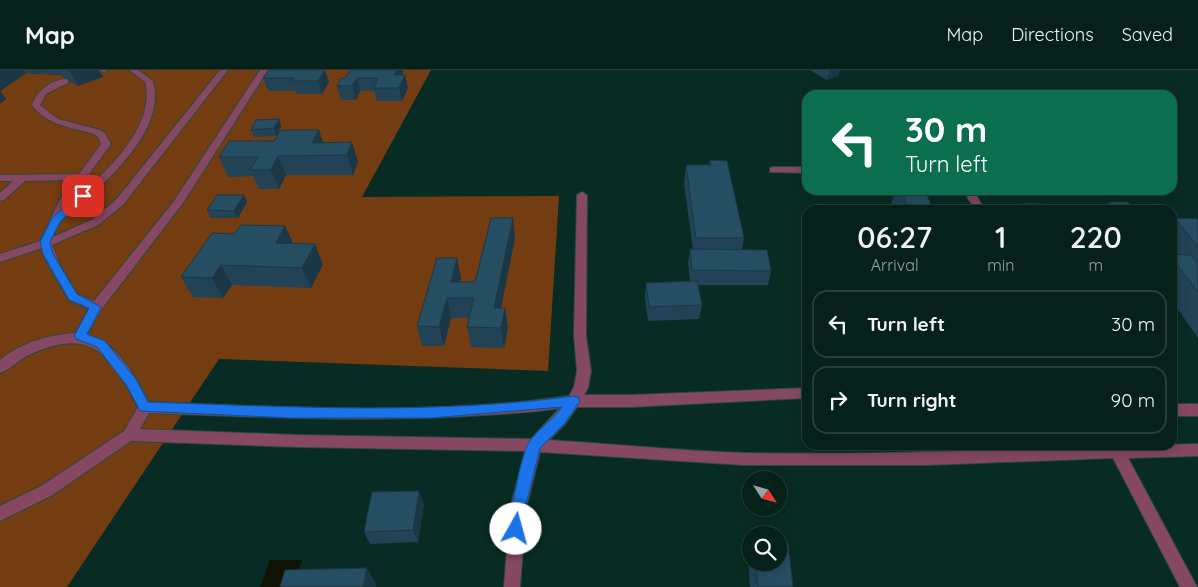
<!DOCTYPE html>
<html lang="en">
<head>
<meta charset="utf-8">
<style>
	:root { --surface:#06211a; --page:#0f2923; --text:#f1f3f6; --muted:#98a3a2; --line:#273e39 }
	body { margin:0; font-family:Quicksand,sans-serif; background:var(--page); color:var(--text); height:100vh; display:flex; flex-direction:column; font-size:19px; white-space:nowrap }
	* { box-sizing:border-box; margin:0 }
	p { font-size:16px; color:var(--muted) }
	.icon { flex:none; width:28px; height:28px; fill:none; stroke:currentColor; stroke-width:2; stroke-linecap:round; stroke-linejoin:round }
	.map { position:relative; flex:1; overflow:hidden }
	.panel { position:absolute; left:802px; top:135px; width:375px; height:245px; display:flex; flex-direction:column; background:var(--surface); border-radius:15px; box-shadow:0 2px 12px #0003,0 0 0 1px var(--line) }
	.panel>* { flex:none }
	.guide { position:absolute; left:802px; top:20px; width:375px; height:105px; border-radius:15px; box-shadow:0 2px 12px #0003,0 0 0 1px var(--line); background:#0b6e4f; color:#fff; overflow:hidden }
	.needle { width:32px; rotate:126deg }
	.tools { position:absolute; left:742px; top:401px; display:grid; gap:10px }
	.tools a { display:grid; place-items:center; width:45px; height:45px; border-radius:50%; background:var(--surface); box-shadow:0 2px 12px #0003,0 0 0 1px var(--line); font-size:25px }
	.pin { position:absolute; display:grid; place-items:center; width:42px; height:42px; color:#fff; margin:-21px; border-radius:10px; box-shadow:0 2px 8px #0006 }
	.me { position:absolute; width:55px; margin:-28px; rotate:7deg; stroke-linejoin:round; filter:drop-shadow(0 0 4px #0008) }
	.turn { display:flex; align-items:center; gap:18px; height:105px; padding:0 20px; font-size:22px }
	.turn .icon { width:65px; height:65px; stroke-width:2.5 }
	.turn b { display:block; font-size:35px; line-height:42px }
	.eta { display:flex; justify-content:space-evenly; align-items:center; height:85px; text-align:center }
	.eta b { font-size:30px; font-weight:600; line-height:35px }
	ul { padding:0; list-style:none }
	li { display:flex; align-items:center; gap:15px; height:68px; margin:0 10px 8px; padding:0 10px; border:2px solid var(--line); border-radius:15px }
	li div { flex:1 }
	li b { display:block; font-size:19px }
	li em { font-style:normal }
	header { display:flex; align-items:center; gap:30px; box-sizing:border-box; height:70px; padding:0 25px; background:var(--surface); border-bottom:1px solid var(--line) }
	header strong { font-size:24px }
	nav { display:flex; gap:28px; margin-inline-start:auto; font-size:18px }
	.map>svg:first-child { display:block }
	.green { fill:#743c11 }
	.water { fill:#111304 }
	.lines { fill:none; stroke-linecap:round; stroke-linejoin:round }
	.minor-casing { stroke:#254b41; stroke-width:2 }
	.minor { fill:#854762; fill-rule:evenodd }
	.wall { fill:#214355 }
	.shaded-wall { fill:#1b3745 }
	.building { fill:#264e63; stroke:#1b3745 }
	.route { fill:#1a73e8; stroke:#114b97 }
</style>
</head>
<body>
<header>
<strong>Map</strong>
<nav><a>Map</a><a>Directions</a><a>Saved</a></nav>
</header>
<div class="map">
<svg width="1198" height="517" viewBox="0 0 1198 517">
	<rect width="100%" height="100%" fill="#082c23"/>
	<!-- green -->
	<path class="green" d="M94,0H431L362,127L559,126L548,301L219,289L67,517H0V21L26,3L61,5L78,16Z"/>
	<!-- water -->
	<path class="water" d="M270,490H302L293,517H260Z"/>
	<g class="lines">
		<!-- minor casing -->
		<g class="minor-casing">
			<g id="minor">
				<path d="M97,0H108L104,2Z"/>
				<path d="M129,0H138L153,11C166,56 116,102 86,130C78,138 66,144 59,153C56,156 55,163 53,167L91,150L115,131L220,0H228L123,135L98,155L52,175L60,195L77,224L94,231L174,131L260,0H268L183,133L101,240L87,265C118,273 134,305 149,332C288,337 431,346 569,326L574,317L577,301L574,266L577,125L582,122L587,125L586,266L591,301L588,318L584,325H631L808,318V328L631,337H577L565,354L549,370C614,374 680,381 745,383C896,386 1049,377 1198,374V386L1128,388L1197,517H1180L1113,388L927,395H744L540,382L526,439L520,517H504L510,439L525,381L298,377L131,371L51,426L0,451V436L41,416L124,361L138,337C109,284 92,256 29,285C19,289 10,300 0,303V290C20,273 50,264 76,263L89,239L69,230L48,195L42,178L0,192V184L40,171L59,131L74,110L25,111L4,130L0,131V123L13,111H0V105L79,104L101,74L98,67L94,64C71,57 47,56 32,35C36,21 53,8 68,9V13L46,24L40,35L58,49L100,60L105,63L111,74L89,104L93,107L92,109L85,110L67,136C99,109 157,59 145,12ZM560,338L531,369L298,365L140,359L149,343C256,347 362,352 469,346C500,344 530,343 560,338Z"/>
				<path d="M773,97H808V103L770,102V98Z"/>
				<path d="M963,120H973L985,140H975Z"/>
				<rect x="1172" y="334" width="26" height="12"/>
			</g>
		</g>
		<!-- minor -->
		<use href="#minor" class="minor"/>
	</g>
	<!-- wall -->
	<g class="wall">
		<path d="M0,0H99L103,7L78,16L61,5L26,3L0,21L6,29L0,34Z"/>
		<path d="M269,0L329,12L322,24H297L296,21H268L263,8Z"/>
		<path d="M810,0H840L838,6L827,10Z"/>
		<path d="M403,4V5H405L408,18L402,31H377L374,21H360L356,30H341L337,16L345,8Z"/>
		<path d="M279,49L281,56L277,66L254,67L251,60Z"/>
		<path d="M319,60L323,73L358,92L353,105H286L279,119H259L253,106L228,107L219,87L274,71Z"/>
		<path d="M710,90L744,168L742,179L771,201L768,215H698L702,235L699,249L648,251L645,227L646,213L690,211L688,193L690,179H693L684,114L686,95H709Z"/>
		<path d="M896,120H925L933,140H894L891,133Z"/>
		<path d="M244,125L247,132L238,148H210L207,140Z"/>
		<path d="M1109,132L1134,140H1105Z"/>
		<path d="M1024,133L1050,140H1020Z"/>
		<path d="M1175,148L1198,149V268L1172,231V151Z"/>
		<path d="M285,156L293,173L323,194L311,218L232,215L223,228L193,227L181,207L234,164Z"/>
		<path d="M515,168L501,238H505L508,258L504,278L471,277L467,257L469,248H451L444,276H422L417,256L457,188L461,208L460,212H475Z"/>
		<path d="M419,421L424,434L418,472L370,474L364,462Z"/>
		<path d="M751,478V492H779L793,517H750L748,487Z"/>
	</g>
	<!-- shaded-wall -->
	<g class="shaded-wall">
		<path d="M0,0H24L26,3L0,21L6,29L0,34Z"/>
		<path d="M69,0H99L103,7L78,16Z"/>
		<path d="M315,0H325L329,12L322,24Z"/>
		<path d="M397,0H403V4L397,18L394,5Z"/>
		<path d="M830,0H840L838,6L827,10Z"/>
		<path d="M405,5L408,18L402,31L399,18Z"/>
		<path d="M357,8L360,21L356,30L352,16Z"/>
		<path d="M279,49L281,56L277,66L274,58Z"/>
		<path d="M319,60L325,79L312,73Z"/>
		<path d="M352,72L358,92L353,105L347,85Z"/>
		<path d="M278,86L286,105L279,119L271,100Z"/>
		<path d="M244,125L247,132L238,148L234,141Z"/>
		<path d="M513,148L515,168L497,257L494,238Z"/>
		<path d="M285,156L294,176L276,173Z"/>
		<path d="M315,174L323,194L311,218L302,198Z"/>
		<path d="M457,188L461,208L456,228L451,212Z"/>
		<path d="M221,195L232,215L223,228L212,208Z"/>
		<path d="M447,228L451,248L444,276L439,257Z"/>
		<path d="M505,238L508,258L504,278L501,258Z"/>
		<path d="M419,421L424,434L418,472L413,460Z"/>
		<path d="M367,498L376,514V517H363Z"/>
	</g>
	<!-- building -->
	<g class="building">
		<path d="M269,0H325L318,11H292L294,8H263Z"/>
		<path d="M350,0H397L394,5H405L399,18H374L378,8H357L352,16H337L341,8H345Z"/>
		<path d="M279,49L274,58L251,60L256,50Z"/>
		<path d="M281,60H319L312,73L352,72L347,85L278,86L271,100H250L258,87H219L229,71H274Z"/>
		<path d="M710,90L727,91L744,168H696L686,95H711Z"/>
		<path d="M901,120H925L933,140H909Z"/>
		<path d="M217,125H244L234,141L207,140Z"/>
		<path d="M1109,132H1128L1134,140H1116Z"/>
		<path d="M1024,133L1046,134L1050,140H1028Z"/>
		<path d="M491,148H513L494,238H505L501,258L467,257L474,228H447L439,257L417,256L437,188H457L451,212H475Z"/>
		<path d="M1175,148L1198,149V177Z"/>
		<path d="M241,155L285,156L276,173L315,174L302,198L221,195L212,208L181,207L212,163L234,164Z"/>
		<path d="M690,179L767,180L771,201L692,200Z"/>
		<path d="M1172,184L1191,185L1198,194V222L1172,188Z"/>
		<path d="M697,211L702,235L649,237L646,213Z"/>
		<path d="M419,421L413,460L364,462L372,422Z"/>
		<path d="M779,472H788L793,517H758L756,492H779Z"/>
		<path d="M367,498L363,517H280L285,500Z"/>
	</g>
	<!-- route -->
	<path class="route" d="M80,124L88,126L60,152L50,172L53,184L77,224L101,237L87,264L105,271L136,309L148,332C290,337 433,345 574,326L578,327L580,331L565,353L540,378L525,439L522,464L516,466L511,464C507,453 522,382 529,372C538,359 553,350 562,337L431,348H292L140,341L127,316L97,277L76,269L74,266L89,238L69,230L43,184L40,172L52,148Z"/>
</svg>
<div class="tools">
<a><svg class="needle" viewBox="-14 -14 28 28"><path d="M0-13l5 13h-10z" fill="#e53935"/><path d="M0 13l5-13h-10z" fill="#98a3a2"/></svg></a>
<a><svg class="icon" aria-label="search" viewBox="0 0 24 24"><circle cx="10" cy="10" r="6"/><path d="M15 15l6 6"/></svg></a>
</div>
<div class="pin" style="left:83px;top:126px;background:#d93025"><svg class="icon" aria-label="arrive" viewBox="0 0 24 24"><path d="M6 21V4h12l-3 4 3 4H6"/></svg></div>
<svg class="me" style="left:516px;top:459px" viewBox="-20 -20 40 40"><circle r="19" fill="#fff"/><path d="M0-13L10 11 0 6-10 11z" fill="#1a73e8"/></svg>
<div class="guide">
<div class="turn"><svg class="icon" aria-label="left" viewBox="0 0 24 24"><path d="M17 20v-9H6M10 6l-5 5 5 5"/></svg><div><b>30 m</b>Turn left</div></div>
</div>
<section class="panel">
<div class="eta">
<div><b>06:27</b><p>Arrival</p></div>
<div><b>1</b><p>min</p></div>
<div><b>220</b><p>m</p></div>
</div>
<ul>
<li><svg class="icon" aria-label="left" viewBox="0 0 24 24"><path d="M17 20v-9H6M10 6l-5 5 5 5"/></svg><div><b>Turn left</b></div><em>30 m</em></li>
<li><svg class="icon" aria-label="right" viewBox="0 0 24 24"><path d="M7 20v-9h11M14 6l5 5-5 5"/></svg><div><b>Turn right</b></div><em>90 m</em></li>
</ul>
</section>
</div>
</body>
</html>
